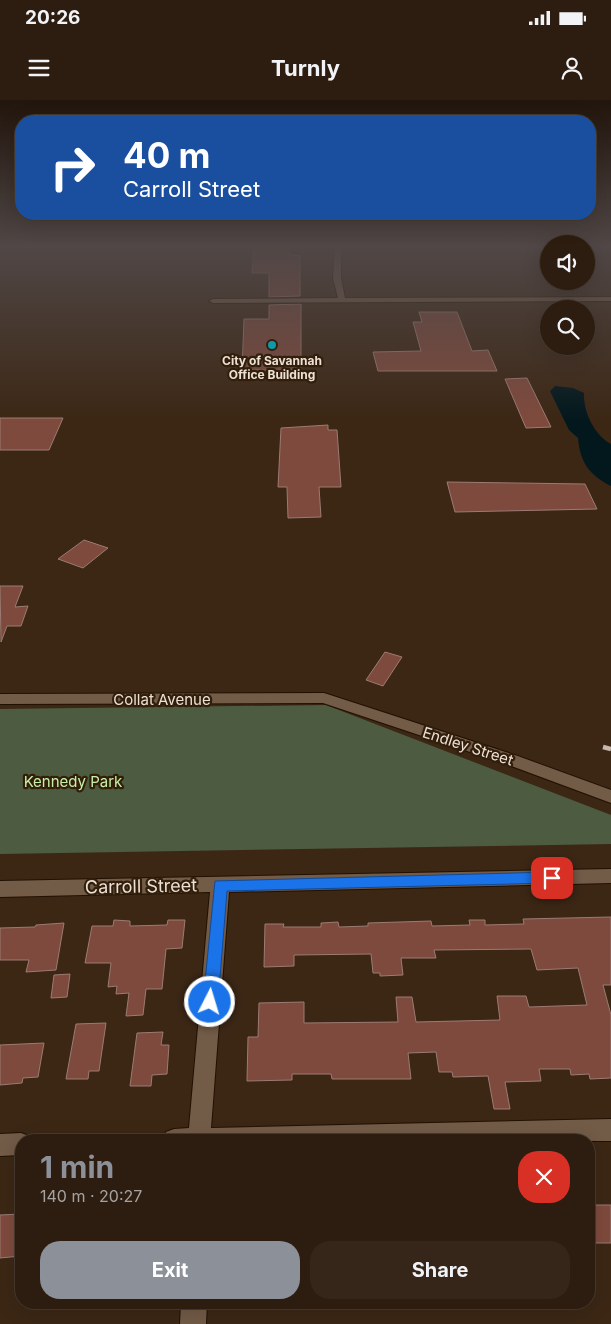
<!DOCTYPE html>
<html lang="en">
<head>
<meta charset="utf-8">
<style>
	:root { --surface:#2d1d10; --page:#352619; --text:#f1f3f6; --muted:#a7a29f; --line:#483b30; --accent:#8c9099 }
	body { margin:0; font-family:Inter,sans-serif; background:var(--page); color:var(--text); height:100vh; display:flex; flex-direction:column; font-size:19px; white-space:nowrap }
	* { box-sizing:border-box; margin:0 }
	p { font-size:16px; color:var(--muted) }
	.icon { flex:none; width:28px; height:28px; fill:none; stroke:currentColor; stroke-width:2; stroke-linecap:round; stroke-linejoin:round }
	.map { position:relative; flex:1; overflow:hidden }
	.panel { position:absolute; left:15px; top:1034px; width:580px; height:175px; display:flex; flex-direction:column; background:var(--surface); border-radius:20px; box-shadow:0 5px 20px #0002,0 0 0 1px var(--line) }
	.panel>* { flex:none }
	.hud { position:absolute; left:15px; top:15px; width:581px; height:105px; border-radius:20px; box-shadow:0 5px 20px #0002,0 0 0 1px var(--line); background:#1a4fa0; color:#fff; overflow:hidden }
	.tools { position:absolute; left:540px; top:135px; display:grid; gap:10px }
	.tools a { display:grid; place-items:center; width:55px; height:55px; border-radius:50%; background:var(--surface); box-shadow:0 5px 20px #0002,0 0 0 1px var(--line); font-size:25px }
	.pin { position:absolute; display:grid; place-items:center; width:42px; height:42px; color:#fff; margin:-21px; border-radius:10px; box-shadow:0 2px 8px #0006 }
	.me { position:absolute; width:55px; margin:-28px; rotate:5deg; stroke-linejoin:round; filter:drop-shadow(0 0 4px #0008) }
	.turn { display:flex; align-items:center; gap:18px; height:105px; padding:0 25px; font-size:22px }
	.turn .icon { width:65px; height:65px; stroke-width:2.5 }
	.turn b { display:block; font-size:35px; line-height:42px }
	.round { display:grid; place-items:center; flex:none; width:52px; height:52px; border-radius:20px; background:var(--page) }
	.head { display:flex; align-items:center; justify-content:space-between; height:85px; padding:0 25px }
	h1 { font-size:30px; font-weight:700; line-height:38px; color:var(--accent) }
	.primary-button { display:flex; gap:10px; margin-top:auto; padding:10px 25px }
	.primary-button a { flex:1; height:58px; border-radius:20px; background:var(--accent); color:#fff; font-size:20px; font-weight:700; line-height:58px; text-align:center }
	.primary-button a+a { background:var(--page); color:var(--text) }
	.status { display:flex; justify-content:space-between; align-items:center; height:35px; padding:0 25px; background:var(--surface); direction:ltr }
	.status svg { height:14px; fill:currentColor }
	header { display:flex; justify-content:space-between; align-items:center; height:65px; padding:0 25px; background:var(--surface); font-size:22px; font-weight:700 }
	.map>svg:first-child { display:block }
	.green { fill:#4d5c40 }
	.water { fill:#03181d }
	.building { fill:#7e4a3d; stroke:#9c7b73 }
	.lines { fill:none; stroke-linecap:round; stroke-linejoin:round }
	.minor-casing { stroke:#221001; stroke-width:2 }
	.minor { fill:#725b47; fill-rule:evenodd }
	.rail { stroke:#c8b9ac; stroke-width:4.5; stroke-dasharray:9 4.5; stroke-linecap:butt }
	.route { fill:#1a73e8; stroke:#114b97 }
	.culture-dot { fill:#0f9aa8; stroke:#311e0b; stroke-width:2 }
	.labels { text-anchor:middle; dominant-baseline:central; stroke-width:4.5; stroke-linejoin:round; paint-order:stroke }
	.far-poi-label { font-size:12px; font-weight:bold; fill:#ede0d4; stroke:#311e0b }
	.street-label { font-size:15px; fill:#ede0d4; stroke:#311e0b }
	.park-label { font-size:15px; fill:#c8efa6; stroke:#311e0b }
	.near-street-label { font-size:18px; fill:#ede0d4; stroke:#311e0b }
</style>
</head>
<body>
<div class="status"><b>20:26</b><svg viewBox="0 0 49 12"><path d="M0 12V9h3v3zM5 12V6h3v6zM10 12V3h3v9zM15 12V0h3v12zM26 1h20v11H26zM47 4h2v5h-2z"/></svg></div>
<header><svg class="icon" aria-label="menu" viewBox="0 0 24 24"><path d="M4 6h16M4 12h16M4 18h16"/></svg>Turnly<svg class="icon" aria-label="person" viewBox="0 0 24 24"><circle cx="12" cy="8" r="4"/><path d="M4 21q1-7 8-7t8 7"/></svg></header>
<div class="map">
<svg width="611" height="1224" viewBox="0 0 611 1224">
	<rect width="100%" height="100%" fill="#3c2715"/>
	<!-- green -->
	<path class="green" d="M326,605L611,715V744L0,754V609Z"/>
	<!-- water -->
	<path class="water" d="M555,286L573,288L584,293C583,311 594,335 611,344V386C589,375 580,362 578,338L569,330L550,291Z"/>
	<!-- building -->
	<g class="building">
		<path d="M254,148H289L288,154L300,156V196L269,197V173H252Z"/>
		<path d="M301,204V270H242L244,219H269V205Z"/>
		<path d="M419,212H457L472,251L488,250L497,271H378L373,252L421,251L413,222H422Z"/>
		<path d="M527,278L551,327L526,328L505,279Z"/>
		<path d="M0,318H63L49,350H0Z"/>
		<path d="M328,325V330H337L341,387H319L321,417L288,418L287,387H278L281,328Z"/>
		<path d="M447,382L585,384L597,409L455,412Z"/>
		<path d="M84,440L108,448L83,468L58,459Z"/>
		<path d="M0,486H23L15,507L28,506L21,526H7L1,542Z"/>
		<path d="M385,552L402,557L383,586L366,580Z"/>
		<path d="M611,817V885H603L611,915V978L590,979L589,974L571,975L570,969H539L541,981L505,982L510,1009H494L488,976L453,977L452,972H439L436,952L408,953L411,979H332L331,974H292V980L247,981L248,937H258L259,903L304,902V923L398,922L396,897H412L416,922L500,920L497,896H526L529,907L587,905L578,868L537,870L531,849L434,850L436,858H401L403,875L380,876V873H373L371,854L294,855V866L264,867L265,824H284L283,827H321V823L338,822L339,827L368,826V823L431,821L432,826L470,825L469,820H485V825L524,824L523,819Z"/>
		<path d="M114,820L130,821V826L167,825L168,820H185L182,848L166,849L162,889H146L143,915L126,916L129,893L116,894L117,886L108,887L111,863H85L92,826H113Z"/>
		<path d="M64,823L56,870L26,872L29,860H0V828L35,827L36,825Z"/>
		<path d="M70,874L67,897L51,898L54,875Z"/>
		<path d="M106,923L99,971H89L88,979H66L76,924Z"/>
		<path d="M163,932L161,945H169L167,974L152,975L151,986H130L137,933Z"/>
		<path d="M44,943L38,977L23,978L22,983L0,985V945Z"/>
		<rect x="589" y="1105" width="22" height="38"/>
		<path d="M21,1114V1156L0,1158V1115Z"/>
	</g>
	<g class="lines">
		<!-- minor casing -->
		<g class="minor-casing">
			<g id="minor">
				<path d="M335,148H341V178L345,198L611,197V201L213,203L209,201L213,199L338,198L333,178Z"/>
				<path d="M324,593L515,655L611,690V703L503,663L323,603L0,604V594Z"/>
				<path d="M611,769V783L229,792L211,1028L611,1019V1041L163,1040L166,1032L174,1029L189,1028L210,792L0,797V781Z"/>
				<path d="M21,1033L29,1036L31,1040H21V1055L0,1056V1034Z"/>
				<path d="M181,1202H207L206,1224H180Z"/>
			</g>
		</g>
		<!-- minor -->
		<use href="#minor" class="minor"/>
		<!-- rail -->
		<path class="rail" d="M603,647L611,649"/>
	</g>
	<!-- sky -->
	<linearGradient id="sky" x2="0" y2="1"><stop stop-color="#21150c"/><stop offset="0.46" stop-color="#504746"/><stop offset="1" stop-color="#504746" stop-opacity="0"/></linearGradient>
	<rect width="611" height="319" fill="url(#sky)"/>
	<!-- route -->
	<path class="route" d="M552,772L557,774L559,778L557,781L552,783L227,791L218,902L216,908L210,910L205,908L203,902L215,781Z"/>
	<!-- markers -->
	<circle class="culture-dot" cx="272" cy="245" r="5"/>
	<g class="labels">
		<!-- far-poi labels -->
		<g class="far-poi-label">
			<text x="272" y="260">City of Savannah<tspan x="272" dy="14">Office Building</tspan></text>
		</g>
		<!-- street labels -->
		<g class="street-label">
			<text x="162" y="599">Collat Avenue</text>
			<text transform="translate(468 646) rotate(18)">Endley Street</text>
		</g>
		<!-- park labels -->
		<g class="park-label">
			<text x="73" y="681">Kennedy Park</text>
		</g>
		<!-- near-street labels -->
		<g class="near-street-label">
			<text transform="translate(141 786) rotate(-1)">Carroll Street</text>
		</g>
	</g>
</svg>
<div class="tools">
<a><svg class="icon" aria-label="sound" viewBox="0 0 24 24"><path d="M4 9h4l5-4v14l-5-4H4zM17 9q2 3 0 6"/></svg></a>
<a><svg class="icon" aria-label="search" viewBox="0 0 24 24"><circle cx="10" cy="10" r="6"/><path d="M15 15l6 6"/></svg></a>
</div>
<div class="pin" style="left:552px;top:778px;background:#d93025"><svg class="icon" aria-label="arrive" viewBox="0 0 24 24"><path d="M6 21V4h12l-3 4 3 4H6"/></svg></div>
<svg class="me" style="left:210px;top:902px" viewBox="-20 -20 40 40"><circle r="17" fill="#1a73e8" stroke="#fff" stroke-width="3"/><path d="M0-11L8 9 0 5-8 9z" fill="#fff"/></svg>
<div class="hud">
<div class="turn"><svg class="icon" aria-label="right" viewBox="0 0 24 24"><path d="M7 20v-9h11M14 6l5 5-5 5"/></svg><div><b>40 m</b>Carroll Street</div></div>
</div>
<section class="panel">
<div class="head"><div><h1>1 min</h1><p>140 m · 20:27</p></div><a class="round" style="background:#d93025;color:#fff"><svg class="icon" aria-label="close" viewBox="0 0 24 24"><path d="M6 6l12 12M18 6L6 18"/></svg></a></div>
<div class="primary-button"><a>Exit</a><a>Share</a></div>
</section>
</div>
</body>
</html>
